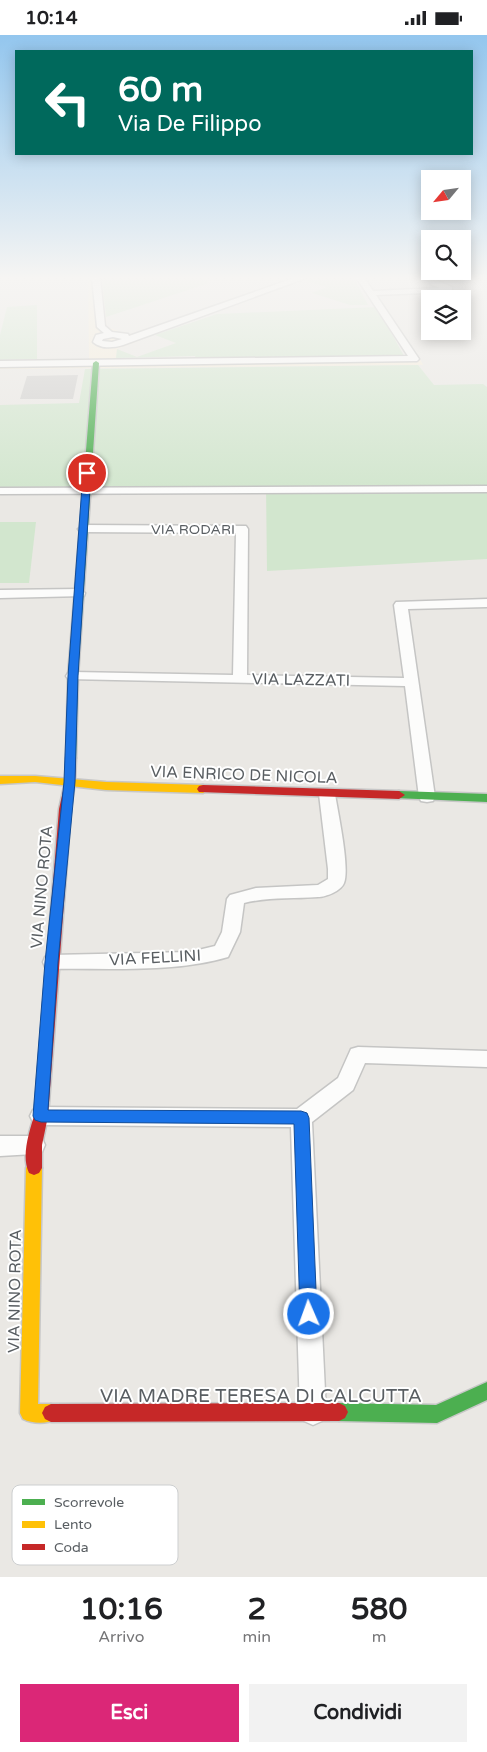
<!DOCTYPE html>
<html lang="it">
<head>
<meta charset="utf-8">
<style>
	:root { --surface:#fff; --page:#f2f2f2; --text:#202124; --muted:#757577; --accent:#db2777 }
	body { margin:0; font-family:"Varela Round",sans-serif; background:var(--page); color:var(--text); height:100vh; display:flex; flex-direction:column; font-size:19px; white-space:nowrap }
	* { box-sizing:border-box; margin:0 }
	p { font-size:16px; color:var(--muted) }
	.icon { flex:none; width:28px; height:28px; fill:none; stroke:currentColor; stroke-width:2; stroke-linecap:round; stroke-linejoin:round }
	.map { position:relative; height:1542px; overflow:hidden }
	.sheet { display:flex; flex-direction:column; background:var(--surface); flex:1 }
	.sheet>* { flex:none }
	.hud { position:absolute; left:15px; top:15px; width:458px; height:105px; border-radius:0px; box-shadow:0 2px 12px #0003; background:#00695c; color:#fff; overflow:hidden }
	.needle { width:32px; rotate:241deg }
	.buttons { position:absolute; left:421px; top:135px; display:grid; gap:10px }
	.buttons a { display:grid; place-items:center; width:50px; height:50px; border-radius:0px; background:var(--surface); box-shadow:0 2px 12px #0003; font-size:25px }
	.pin { position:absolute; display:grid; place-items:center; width:42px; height:42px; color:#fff; margin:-21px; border:2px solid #fff; border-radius:50%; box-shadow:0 1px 5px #0007 }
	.me { position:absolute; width:55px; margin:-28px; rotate:358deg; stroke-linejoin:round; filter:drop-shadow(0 0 4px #0008) }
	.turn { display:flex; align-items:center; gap:18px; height:105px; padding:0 20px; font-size:22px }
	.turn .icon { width:65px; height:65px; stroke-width:2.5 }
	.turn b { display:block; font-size:35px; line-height:42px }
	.eta { display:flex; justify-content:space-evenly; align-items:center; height:85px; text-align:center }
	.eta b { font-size:30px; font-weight:800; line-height:35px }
	.action { display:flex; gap:10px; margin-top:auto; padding:10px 20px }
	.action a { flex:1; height:58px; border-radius:0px; background:var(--accent); color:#fff; font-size:20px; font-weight:800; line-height:58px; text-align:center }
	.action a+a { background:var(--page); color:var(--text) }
	.status { display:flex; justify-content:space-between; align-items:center; height:35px; padding:0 25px; background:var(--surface); direction:ltr }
	.status svg { height:14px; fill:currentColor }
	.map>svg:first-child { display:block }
	.commercial { fill:#f5eddb }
	.green { fill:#d2e6ce }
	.building { fill:#d1d0ce }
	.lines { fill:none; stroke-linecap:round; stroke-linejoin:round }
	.street-casing { stroke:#c5c5c4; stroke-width:3 }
	.fast-casing { stroke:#c7c7c7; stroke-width:3 }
	.slow-casing { stroke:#c7c7c7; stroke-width:3 }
	.jam-casing { stroke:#c7c7c7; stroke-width:3 }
	.street { fill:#fcfcfb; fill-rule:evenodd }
	.fast { fill:#4caf50; fill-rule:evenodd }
	.slow { fill:#ffc107; fill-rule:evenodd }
	.jam { fill:#c62828; fill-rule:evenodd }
	.route { fill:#1a73e8; stroke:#114b97 }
	.labels { text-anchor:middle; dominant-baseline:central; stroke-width:4; stroke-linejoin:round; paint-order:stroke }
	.far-street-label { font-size:14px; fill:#595e62; stroke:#fff }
	.street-label { font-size:16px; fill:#595e62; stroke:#fff }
	.near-street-label { font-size:19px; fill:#595e62; stroke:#fff }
	.key { fill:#fff; stroke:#cdcfd0; stroke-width:1 }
	.key-label { font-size:14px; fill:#595e62 }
</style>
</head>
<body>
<div class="status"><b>10:14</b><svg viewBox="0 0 49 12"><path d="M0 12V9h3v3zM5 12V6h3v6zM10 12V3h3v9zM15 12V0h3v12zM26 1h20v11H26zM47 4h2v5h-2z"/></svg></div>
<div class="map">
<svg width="487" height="1542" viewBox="0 0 487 1542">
	<rect width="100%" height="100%" fill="#eae8e4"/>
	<!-- commercial -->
	<path class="commercial" d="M88,242H102L107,292L133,301L139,306L117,314L116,324L404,321L419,322L423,330L0,334V325L89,324Z"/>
	<!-- green -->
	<g class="green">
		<path d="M102,242H202L209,248L106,282Z"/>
		<path d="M316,242H340L355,245L368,270H350L312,258L327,252L306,246Z"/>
		<path d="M37,270V324L0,325V300L7,272Z"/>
		<path d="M377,272L404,321L196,324L195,321L116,323L117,314L137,322L176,308L155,300L217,279Z"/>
		<path d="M418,330L434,350L483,349L487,352V524L267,536L266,451L0,452V370L79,368L85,334Z"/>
		<path d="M0,487H36L29,548H0Z"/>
	</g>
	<!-- building -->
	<path class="building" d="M78,340L73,364H20L27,341Z"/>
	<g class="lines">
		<!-- street casing -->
		<g class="street-casing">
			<g id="street">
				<path d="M92,242H100L105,291L112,297L128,299L129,301L297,242H309L123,310C113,313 101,314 93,307L96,300L104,298L97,292ZM113,302L122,304L112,307L102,306L103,304Z"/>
				<path d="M356,242H364L373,256L440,253L432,250L425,242H434L438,246L452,252V256L448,257L376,260L419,324L417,326L0,332V326L408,321Z"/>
				<path d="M487,451V457L0,459V453Z"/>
				<path d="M84,490L246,491L248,494L247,640L404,643L394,570L396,567L487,564V572L408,574L435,762L433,766L427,767L421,766L419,762L405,651L68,644L66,641L68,638L73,637L233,640L236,498L80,497L78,494Z"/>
				<path d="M79,554L85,558L84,561L0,563V555Z"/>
				<path d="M327,754L333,755L335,759C338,778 350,833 344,848C341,856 326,862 318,862C293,864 268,862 244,868L240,897L228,922C176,938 107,933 52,934L45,932L43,927L45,922L52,920L190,917L215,911L222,897L227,864L230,860L256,853L318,850L328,844V834L319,759L321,755Z"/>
				<path d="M358,1012L487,1016V1032L365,1028L353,1055L312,1087L326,1377L322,1386L313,1390L304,1386L300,1377L291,1092L41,1090L33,1087L30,1081L33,1075L41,1072L297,1074L338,1043L351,1014Z"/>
				<path d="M0,1101H34L42,1103L45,1110L42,1117L34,1119L0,1121Z"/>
			</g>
		</g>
		<!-- fast casing -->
		<g class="fast-casing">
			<g id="fast">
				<path d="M96,326L99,328L78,641L76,723L71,726L66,723L68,641L93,328Z"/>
				<path d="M399,756L487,759V767L395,763L393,760L395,757Z"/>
				<path d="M487,1347V1365L437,1388L339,1386L333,1383L330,1377L333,1371L339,1368L436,1370Z"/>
			</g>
		</g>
		<!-- slow casing -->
		<g class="slow-casing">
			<g id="slow">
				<path d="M0,741H35L106,747L203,750L209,754L203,758L106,755L35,747L0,749Z"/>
				<path d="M34,1126L39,1128L42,1133L38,1369H51L57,1372L60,1378L57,1384C47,1389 33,1389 23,1384L20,1378L26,1133L29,1128Z"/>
			</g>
		</g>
		<!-- jam casing -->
		<g class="jam-casing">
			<g id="jam">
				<path d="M71,720L76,723L75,747L71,774L48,1081L42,1110V1133L39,1138L34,1140L29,1138C21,1121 29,1098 34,1081L59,774L65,747L66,723Z"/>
				<path d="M203,750L399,756L405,760L399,764L199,757L197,754L199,751Z"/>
				<path d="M339,1368L345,1371L348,1377L345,1383L339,1386L51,1387L45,1384L42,1378L45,1372L51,1369Z"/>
			</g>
		</g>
		<!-- street -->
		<use href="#street" class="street"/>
		<!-- fast -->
		<use href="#fast" class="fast"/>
		<!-- slow -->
		<use href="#slow" class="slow"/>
		<!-- jam -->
		<use href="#jam" class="jam"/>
	</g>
	<!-- sky -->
	<linearGradient id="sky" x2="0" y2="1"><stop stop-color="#93c6ee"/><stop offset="0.53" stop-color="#f6f5f3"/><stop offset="1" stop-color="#f6f5f3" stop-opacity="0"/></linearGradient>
	<rect width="487" height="458" fill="url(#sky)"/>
	<!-- route -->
	<path class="route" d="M87,435L91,438L78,641L75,747L58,927L48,1075L301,1076L307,1078L309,1083L317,1279L315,1285L309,1287L303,1285L300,1279L294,1089L41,1087L35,1085L33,1081L45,927L64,747L68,641L83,438Z"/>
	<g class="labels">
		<!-- far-street labels -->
		<g class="far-street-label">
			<text x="193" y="494">VIA RODARI</text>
		</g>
		<!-- street labels -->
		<g class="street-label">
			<text transform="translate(301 645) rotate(1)">VIA LAZZATI</text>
			<text transform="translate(244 740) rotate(2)">VIA ENRICO DE NICOLA</text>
			<text transform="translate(42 852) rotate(-85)">VIA NINO ROTA</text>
			<text transform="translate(155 923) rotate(-3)">VIA FELLINI</text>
			<text transform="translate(15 1256) rotate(-89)">VIA NINO ROTA</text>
		</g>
		<!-- near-street labels -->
		<g class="near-street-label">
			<text x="261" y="1361">VIA MADRE TERESA DI CALCUTTA</text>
		</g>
	</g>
	<!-- legend -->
	<rect x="12" y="1450" width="166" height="80" rx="8" class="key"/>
	<rect x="22" y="1464" width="23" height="6" fill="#4caf50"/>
	<rect x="22" y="1486" width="23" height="7" fill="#ffc107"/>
	<rect x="22" y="1509" width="23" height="6" fill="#c62828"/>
	<g class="key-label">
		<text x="54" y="1472">Scorrevole</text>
		<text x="54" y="1494">Lento</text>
		<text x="54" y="1517">Coda</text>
	</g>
</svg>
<div class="buttons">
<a><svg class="needle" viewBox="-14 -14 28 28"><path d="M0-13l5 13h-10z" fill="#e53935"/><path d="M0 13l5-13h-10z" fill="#757577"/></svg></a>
<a><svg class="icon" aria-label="search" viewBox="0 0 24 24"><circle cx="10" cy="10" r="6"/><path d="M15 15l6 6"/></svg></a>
<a><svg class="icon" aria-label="layers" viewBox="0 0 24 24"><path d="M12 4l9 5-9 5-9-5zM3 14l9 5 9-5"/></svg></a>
</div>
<div class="pin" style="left:87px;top:438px;background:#d93025"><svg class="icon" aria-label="arrive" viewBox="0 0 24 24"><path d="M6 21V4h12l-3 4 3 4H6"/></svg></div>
<svg class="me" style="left:309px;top:1279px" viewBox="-20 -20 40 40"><circle r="17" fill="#1a73e8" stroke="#fff" stroke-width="3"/><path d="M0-11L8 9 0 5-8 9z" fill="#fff"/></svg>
<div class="hud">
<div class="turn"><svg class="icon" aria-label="left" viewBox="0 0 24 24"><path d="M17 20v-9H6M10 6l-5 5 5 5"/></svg><div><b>60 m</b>Via De Filippo</div></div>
</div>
</div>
<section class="sheet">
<div class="eta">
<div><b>10:16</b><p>Arrivo</p></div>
<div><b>2</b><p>min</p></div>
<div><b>580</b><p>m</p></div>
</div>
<div class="action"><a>Esci</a><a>Condividi</a></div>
</section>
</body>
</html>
